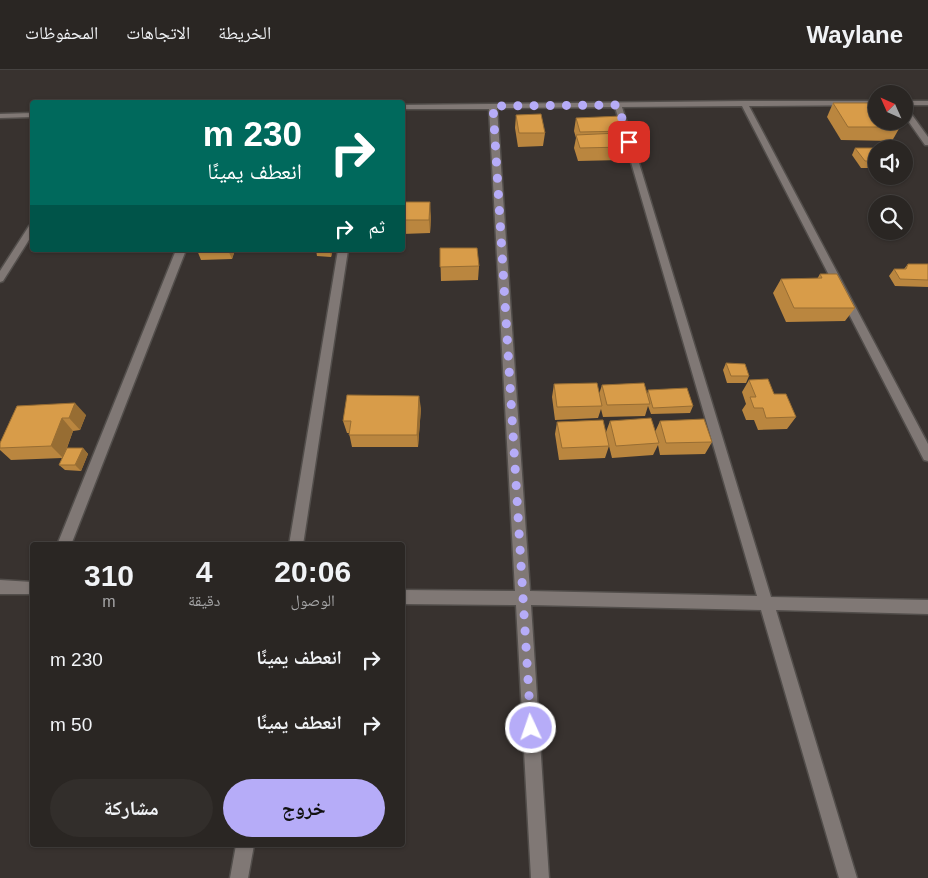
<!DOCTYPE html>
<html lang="ar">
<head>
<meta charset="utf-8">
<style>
	:root { --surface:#2a2623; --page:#322e2b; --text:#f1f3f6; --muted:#a5a5a6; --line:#464341; --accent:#b6acf8 }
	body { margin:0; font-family:Helvetica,"Noto Naskh Arabic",sans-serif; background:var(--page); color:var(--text); direction:rtl; height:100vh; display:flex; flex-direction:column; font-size:19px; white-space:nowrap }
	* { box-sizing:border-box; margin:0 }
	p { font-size:16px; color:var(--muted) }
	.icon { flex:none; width:28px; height:28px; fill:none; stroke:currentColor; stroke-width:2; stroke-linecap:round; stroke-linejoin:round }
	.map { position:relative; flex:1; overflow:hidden; direction:ltr }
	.side { position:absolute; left:30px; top:472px; width:375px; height:305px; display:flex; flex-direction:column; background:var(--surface); border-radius:5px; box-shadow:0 1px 4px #0004,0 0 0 1px var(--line); direction:rtl }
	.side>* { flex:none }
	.hud { position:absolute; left:30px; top:30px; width:375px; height:152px; border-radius:5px; box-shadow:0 1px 4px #0004,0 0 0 1px var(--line); direction:rtl; background:#00695c; color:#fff; overflow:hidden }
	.needle { width:32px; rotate:315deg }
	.buttons { position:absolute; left:868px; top:15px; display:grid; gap:10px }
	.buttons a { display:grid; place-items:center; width:45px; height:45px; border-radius:50%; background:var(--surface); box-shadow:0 1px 4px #0004,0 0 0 1px var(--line); font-size:25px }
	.pin { position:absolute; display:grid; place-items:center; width:42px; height:42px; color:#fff; margin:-21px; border-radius:10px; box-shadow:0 2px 8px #0006 }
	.me { position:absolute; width:55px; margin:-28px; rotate:357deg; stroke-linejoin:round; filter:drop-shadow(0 0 4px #0008) }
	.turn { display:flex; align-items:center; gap:18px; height:105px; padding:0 20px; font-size:22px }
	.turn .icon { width:65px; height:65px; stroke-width:2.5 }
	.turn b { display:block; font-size:35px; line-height:42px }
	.then { display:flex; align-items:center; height:48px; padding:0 20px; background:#0003; gap:10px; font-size:19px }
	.eta { display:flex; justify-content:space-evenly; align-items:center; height:85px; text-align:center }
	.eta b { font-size:30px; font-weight:800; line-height:35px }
	.button { display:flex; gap:10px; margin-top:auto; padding:10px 20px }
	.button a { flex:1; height:58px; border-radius:30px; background:var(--accent); color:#111; font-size:20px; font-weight:800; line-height:58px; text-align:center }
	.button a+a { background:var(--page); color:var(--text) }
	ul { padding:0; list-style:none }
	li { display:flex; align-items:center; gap:15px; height:65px; padding:0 20px }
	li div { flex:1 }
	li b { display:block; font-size:19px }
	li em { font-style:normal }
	header { display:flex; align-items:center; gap:30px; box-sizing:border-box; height:70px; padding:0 25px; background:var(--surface); border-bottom:1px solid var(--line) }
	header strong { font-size:24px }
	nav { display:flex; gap:28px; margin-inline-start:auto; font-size:18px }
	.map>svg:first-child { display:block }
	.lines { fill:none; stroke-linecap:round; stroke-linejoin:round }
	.street-casing { stroke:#524e4b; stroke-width:3 }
	.street { fill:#807875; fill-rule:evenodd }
	.wall { fill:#ba863f }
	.shaded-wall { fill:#976d33 }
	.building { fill:#d89c49; stroke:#976d33 }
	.route { stroke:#b6acf8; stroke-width:9; stroke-dasharray:0 16.2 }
</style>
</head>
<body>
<header>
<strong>Waylane</strong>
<nav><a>الخريطة</a><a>الاتجاهات</a><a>المحفوظات</a></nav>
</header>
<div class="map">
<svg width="928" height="808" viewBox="0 0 928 808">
	<rect width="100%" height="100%" fill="#38322f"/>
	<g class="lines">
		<!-- street casing -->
		<g class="street-casing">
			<g id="street">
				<path d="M744,31H876V35L749,36L928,374V391L924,390L742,36L622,37L771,527L928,530V544L776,540L857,808H839L761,540L531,535L549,808H531L516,535L402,534V520L515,521L489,39H402V35ZM615,37L757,526L530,521L497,38Z"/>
				<rect x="904" y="31" width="24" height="4"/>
				<path d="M904,38H907L928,67V75H925L904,45Z"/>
				<path d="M32,43V47L0,48V44Z"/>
				<path d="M32,155V165L3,211L0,212V201L29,156Z"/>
				<path d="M176,180H186L71,475H57Z"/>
				<path d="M338,180H348L303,475H289Z"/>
				<path d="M0,510L32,512V524H0Z"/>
				<path d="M236,775H254L248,808H230Z"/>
			</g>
		</g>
		<!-- street -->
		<use href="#street" class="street"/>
	</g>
	<!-- wall -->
	<g class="wall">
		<path d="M833,33L900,57L892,71L841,70L827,47Z"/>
		<path d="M516,45L545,63L543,76L518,77L515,58Z"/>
		<path d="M576,48L628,61L625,74L623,75L624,77L621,90L578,91L574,78L576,68L574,61Z"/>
		<path d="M855,78L876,79V98H861L852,85Z"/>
		<path d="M402,132L431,146L430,163L402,164Z"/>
		<path d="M440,178L479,196L478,210L441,211Z"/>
		<path d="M197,180H235L232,189L201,190Z"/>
		<path d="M316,180H333L331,187L317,186Z"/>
		<path d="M908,194H928V217L895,216L889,206L894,199H904Z"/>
		<path d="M820,204L855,238L845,251L786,252L773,223L781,209H817Z"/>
		<path d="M726,293L749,306L746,313H727L723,300Z"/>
		<path d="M749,310L774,324L796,347L787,359L758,360L754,350H746L742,340L746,334L742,322Z"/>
		<path d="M554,314L599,324L602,315L647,324L648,320L693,336L690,343L651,344L648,336L645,346L603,347L601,339L598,348L555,350L552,327Z"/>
		<path d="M17,336L86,345L80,360L73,361L67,378H83L88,384L81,401L65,400L59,395L62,388L11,390L0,380V373Z"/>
		<path d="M421,338L418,377H352L349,363H347L343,351Z"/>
		<path d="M610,351L655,362L660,351L712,372L705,384L660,385L658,375L653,385L612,388L609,376L605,388L559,390L555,364L557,352L606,362Z"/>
	</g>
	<!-- shaded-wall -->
	<g class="shaded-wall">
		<path d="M430,132L431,146L430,163L429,150Z"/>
		<path d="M228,180H235L232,189Z"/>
		<path d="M330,180H333L331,187Z"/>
		<path d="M419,326L421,338L418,377L417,365Z"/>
		<path d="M75,333L86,345L80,360L69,348Z"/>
		<path d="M62,348L73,361L63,388L51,376Z"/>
		<path d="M83,378L88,384L81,401L75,395Z"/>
	</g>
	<!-- building -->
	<g class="building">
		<path d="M833,33H876V51H896L900,57H848Z"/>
		<path d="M541,44L545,63H519L516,45Z"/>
		<path d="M622,46L628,61L580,62L576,48Z"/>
		<path d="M619,63L624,77L580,78L576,65Z"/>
		<path d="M855,78H883L884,79H876V91H865Z"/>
		<path d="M402,132H430L429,150H402Z"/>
		<path d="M440,178H477L479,196L440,197Z"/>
		<path d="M908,194H928V210L900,209L894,199H906Z"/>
		<path d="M820,204H837L855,238H794L781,209L822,208Z"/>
		<path d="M726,293L745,294L749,306H731Z"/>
		<path d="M768,309L774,324H786L796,347L766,348L763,338H754L750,327H756L749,310Z"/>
		<path d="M597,313L602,336L557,337L554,314Z"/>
		<path d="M644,313L650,334L607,335L602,315Z"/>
		<path d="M687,318L693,336L653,338L648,320Z"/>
		<path d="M347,325L419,326L417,365H349L351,351H343Z"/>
		<path d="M75,333L69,348H62L51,376L0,378V373L17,336Z"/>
		<path d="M651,348L659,373L616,376L610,351Z"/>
		<path d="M704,349L712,372L666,373L660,351Z"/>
		<path d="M603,350L609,376L562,378L557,352Z"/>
		<path d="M67,378H83L75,395H59Z"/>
	</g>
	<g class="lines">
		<!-- route -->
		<path class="route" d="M531,658L493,36L618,35L629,72"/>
	</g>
</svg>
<div class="buttons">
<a><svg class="needle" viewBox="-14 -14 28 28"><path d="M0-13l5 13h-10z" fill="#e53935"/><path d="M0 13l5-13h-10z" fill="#a5a5a6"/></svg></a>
<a><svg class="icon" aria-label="sound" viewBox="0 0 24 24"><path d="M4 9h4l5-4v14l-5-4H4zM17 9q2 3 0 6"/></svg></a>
<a><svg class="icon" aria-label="search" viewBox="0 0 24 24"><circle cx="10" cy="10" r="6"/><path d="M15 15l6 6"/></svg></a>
</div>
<div class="pin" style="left:629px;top:72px;background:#d93025"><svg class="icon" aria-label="arrive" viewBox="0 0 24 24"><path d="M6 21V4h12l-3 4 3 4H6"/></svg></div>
<svg class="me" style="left:531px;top:658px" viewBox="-20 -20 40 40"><circle r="17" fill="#b6acf8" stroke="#fff" stroke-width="3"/><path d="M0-11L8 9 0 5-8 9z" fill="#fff"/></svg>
<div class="hud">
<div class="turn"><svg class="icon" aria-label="right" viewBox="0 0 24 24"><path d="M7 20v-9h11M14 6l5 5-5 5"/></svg><div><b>230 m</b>انعطف يمينًا</div></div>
<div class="then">ثم<svg class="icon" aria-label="right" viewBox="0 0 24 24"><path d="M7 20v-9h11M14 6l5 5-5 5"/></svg></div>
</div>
<section class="side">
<div class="eta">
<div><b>20:06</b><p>الوصول</p></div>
<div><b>4</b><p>دقيقة</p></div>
<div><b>310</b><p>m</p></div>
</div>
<ul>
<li><svg class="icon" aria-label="right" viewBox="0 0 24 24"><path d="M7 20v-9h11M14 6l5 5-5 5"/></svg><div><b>انعطف يمينًا</b></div><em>230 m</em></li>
<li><svg class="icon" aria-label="right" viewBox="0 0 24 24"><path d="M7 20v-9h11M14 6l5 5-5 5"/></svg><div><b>انعطف يمينًا</b></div><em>50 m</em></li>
</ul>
<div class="button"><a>خروج</a><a>مشاركة</a></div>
</section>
</div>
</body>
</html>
